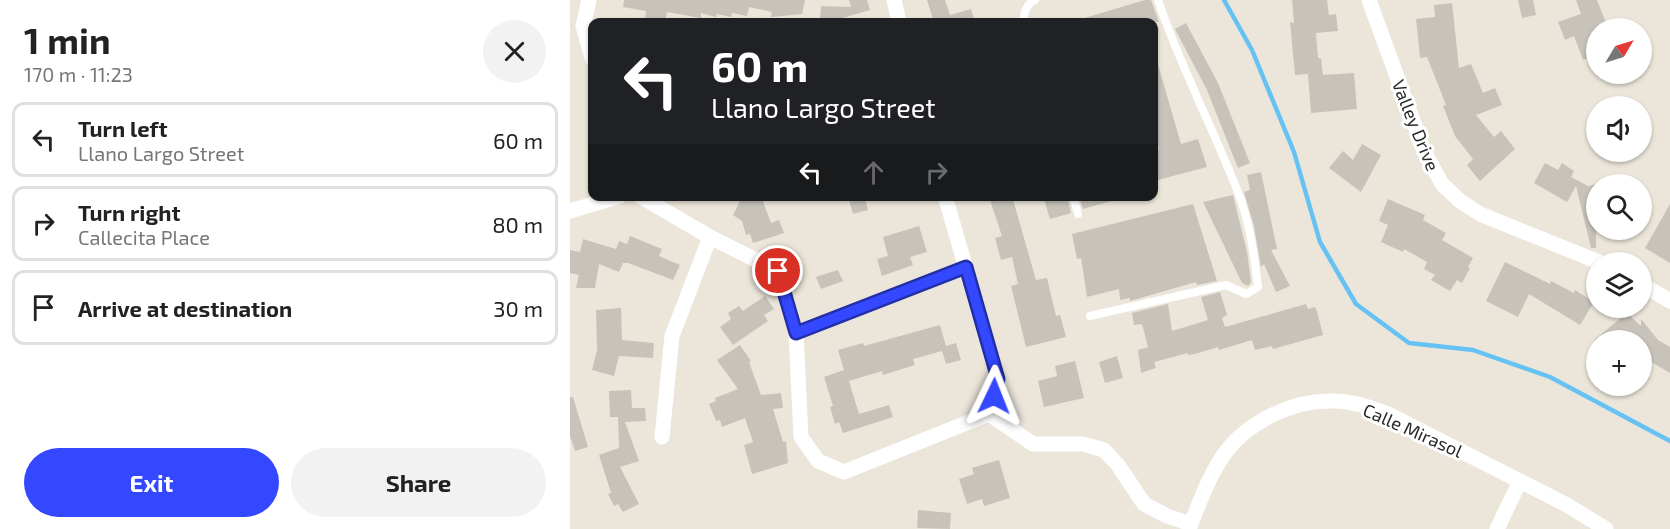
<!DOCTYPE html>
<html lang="en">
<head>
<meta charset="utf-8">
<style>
	:root { --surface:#fff; --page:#f2f2f2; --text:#222; --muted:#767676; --line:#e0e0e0; --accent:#3448ff }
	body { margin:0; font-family:"Exo 2",sans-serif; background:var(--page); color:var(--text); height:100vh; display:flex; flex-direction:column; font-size:22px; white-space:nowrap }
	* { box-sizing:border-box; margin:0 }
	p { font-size:20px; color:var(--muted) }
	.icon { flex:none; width:33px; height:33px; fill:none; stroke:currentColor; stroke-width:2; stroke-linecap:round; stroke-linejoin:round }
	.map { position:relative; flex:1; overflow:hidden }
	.side { display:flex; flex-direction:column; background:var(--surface); width:570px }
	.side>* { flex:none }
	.guide { position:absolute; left:18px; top:18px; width:570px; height:183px; border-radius:12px; box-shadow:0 2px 4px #0004; background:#202124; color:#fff; overflow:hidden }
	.needle { width:39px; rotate:52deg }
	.controls { position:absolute; left:1016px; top:18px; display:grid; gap:12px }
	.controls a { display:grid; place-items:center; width:66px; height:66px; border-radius:50%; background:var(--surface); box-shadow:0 2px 4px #0004; font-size:30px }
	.pin { position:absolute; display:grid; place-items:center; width:51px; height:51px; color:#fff; margin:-26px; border:3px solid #fff; border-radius:50%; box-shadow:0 2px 6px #0007 }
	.me { position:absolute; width:66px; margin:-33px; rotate:2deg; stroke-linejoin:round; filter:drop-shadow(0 0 4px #0008) }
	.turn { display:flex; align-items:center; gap:21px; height:126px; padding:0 24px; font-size:27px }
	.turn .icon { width:78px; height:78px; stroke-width:2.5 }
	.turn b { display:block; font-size:42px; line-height:51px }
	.lanes { display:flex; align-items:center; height:57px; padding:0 24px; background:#0003; justify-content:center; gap:30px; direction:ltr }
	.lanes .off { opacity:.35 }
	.round { display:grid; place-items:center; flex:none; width:63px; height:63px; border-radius:32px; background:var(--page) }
	.headline { display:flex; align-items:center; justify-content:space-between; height:102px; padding:0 24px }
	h1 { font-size:36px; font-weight:700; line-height:45px }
	.action { display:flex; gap:12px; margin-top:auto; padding:12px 24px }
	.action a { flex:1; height:69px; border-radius:36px; background:var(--accent); color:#fff; font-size:24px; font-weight:700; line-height:69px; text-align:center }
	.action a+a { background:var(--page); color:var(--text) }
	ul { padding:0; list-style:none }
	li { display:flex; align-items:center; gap:18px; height:75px; margin:0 12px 9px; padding:0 12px; border:3px solid var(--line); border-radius:12px }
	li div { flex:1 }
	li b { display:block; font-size:22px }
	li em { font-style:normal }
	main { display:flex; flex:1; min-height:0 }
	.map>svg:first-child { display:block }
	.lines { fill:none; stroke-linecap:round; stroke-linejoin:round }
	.stream { stroke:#67c2f4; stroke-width:4.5 }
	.building { fill:#c7c3ba }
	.service { stroke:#fff; stroke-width:8 }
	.minor { stroke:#fff; stroke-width:15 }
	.route-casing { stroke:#222fa6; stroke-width:15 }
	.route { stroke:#3448ff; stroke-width:10 }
	.labels { text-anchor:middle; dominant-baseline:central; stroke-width:6; stroke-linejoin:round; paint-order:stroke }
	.street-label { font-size:18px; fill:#292929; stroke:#fff }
</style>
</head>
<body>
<main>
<section class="side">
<div class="headline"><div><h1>1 min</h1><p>170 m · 11:23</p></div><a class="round"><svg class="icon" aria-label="close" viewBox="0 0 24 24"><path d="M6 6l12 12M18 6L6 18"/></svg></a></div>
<ul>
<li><svg class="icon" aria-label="left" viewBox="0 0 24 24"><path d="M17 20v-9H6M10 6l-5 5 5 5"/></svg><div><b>Turn left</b><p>Llano Largo Street</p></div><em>60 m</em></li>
<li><svg class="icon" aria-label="right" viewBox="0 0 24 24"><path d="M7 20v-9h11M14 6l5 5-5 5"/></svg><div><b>Turn right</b><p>Callecita Place</p></div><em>80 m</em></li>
<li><svg class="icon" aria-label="arrive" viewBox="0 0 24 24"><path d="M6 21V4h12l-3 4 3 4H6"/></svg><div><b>Arrive at destination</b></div><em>30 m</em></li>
</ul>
<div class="action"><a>Exit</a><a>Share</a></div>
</section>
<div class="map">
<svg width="1100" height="529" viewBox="0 0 1100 529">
	<rect width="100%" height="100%" fill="#ece6da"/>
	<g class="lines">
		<!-- stream -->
		<path class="stream" d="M654,0L682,50L724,152L750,242L786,304L839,343L903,350L980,377L1100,441"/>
	</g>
	<!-- building -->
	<g class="building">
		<path d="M54,0H235L232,14L201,17L202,12L179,7L177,16L162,13L161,17L147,14L146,17L131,13V18L97,12L95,22L75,20L76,11L53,7Z"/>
		<path d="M279,0H297L300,10L269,19L250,18L251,6L281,7Z"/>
		<path d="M357,0H375L380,15L401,9L405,22H364Z"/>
		<path d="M575,0H581L589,22H511V19Z"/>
		<path d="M722,0H757L759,15L766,14L768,31L746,33L748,58H751L753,75L784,73L787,109L741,113L738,74L725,75L720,22L724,23Z"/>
		<path d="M948,0H963L966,15L952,18Z"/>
		<path d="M1006,0H1027L1038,28H1026V55L1013,60L1004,36L995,40L988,22L1011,14Z"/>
		<path d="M882,3L889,68L901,64L913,93L925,88L932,105L906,115L924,137L931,131L945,149L910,181L897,165L903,159L885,136L873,106L876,105L857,57L850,58L846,19L865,17L864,5Z"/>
		<path d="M616,23L648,83L680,163L668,168L637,90L605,29Z"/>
		<path d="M587,61L611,144L628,139L637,167L584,181V150L589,149L584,129V62Z"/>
		<path d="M792,144L811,155L791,192L759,168L773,151L783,160Z"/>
		<path d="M975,163L988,170L992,163L1004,171L1001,177L1018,186L1026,184V248H1021L1006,186L997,202L964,183Z"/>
		<path d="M691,172L707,249L701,250L720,286L706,292L694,264L691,267L684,226L674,192L680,190L677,175Z"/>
		<path d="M663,195L677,252L681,282L678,286L672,283L633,202Z"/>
		<path d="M188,196H191L201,223L209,220L214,233L183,243L180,234L176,235L172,221L163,215L170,201Z"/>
		<path d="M278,196H294L298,210L283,214Z"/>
		<path d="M430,196H442L466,280L477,278L486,316L490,315L496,337L456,347L441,286L448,284L442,257L431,260L425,238L432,236L420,200Z"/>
		<path d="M473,196H497L501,213L480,219Z"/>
		<path d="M509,196H544L545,200L513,209Z"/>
		<path d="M818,199L855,215L853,220L876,233L872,240L903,258L898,267L900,268L892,283L887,280L880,291L861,280L865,275L854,269L857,262L834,249L833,252L811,242L818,225L809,221Z"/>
		<path d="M623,204L647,281L627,285L626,282L560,301V298L550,300L549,289L517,297L511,258L507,259L502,234Z"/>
		<path d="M1100,204V263L1075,248Z"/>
		<path d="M349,226L357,252L340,257L343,265L312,276L307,259L318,256L313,237Z"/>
		<path d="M60,236L92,249L89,256L110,265L103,280L58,263H53L49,272L29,264L25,288H6L9,275L0,273V250L10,252L13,239L46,249L49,241L57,244Z"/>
		<path d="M935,262L980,284L981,281L1004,293L1005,290L1024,302L1010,325L959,294L948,317L916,301Z"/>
		<path d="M268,270L273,281L251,289L246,277Z"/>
		<path d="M650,292L657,315L652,318L655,327L736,304L738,309L745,307L747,311L753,335L703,349L702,346L685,350L682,340L649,350L648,347L625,354L618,355V353L584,362L586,368L571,373L568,350L578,347L572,324L564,325L562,313L598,304L602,331L638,320L631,297Z"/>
		<path d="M195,296L204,309L194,315L198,321L163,345L150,327L161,319L158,313L169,306L173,311Z"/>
		<path d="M51,308L52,340L84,343L83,358L49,356L44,376L22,370L27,350L26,310Z"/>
		<path d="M1057,313L1071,326V319L1088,340L1100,347V373L1071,356V340H1024Z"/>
		<path d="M370,325L376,346L386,343L391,360L376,364L372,351L343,359L345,365L313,375L312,371L279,381L289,414L319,405L323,417L273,433L269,422L265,424L260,407L263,406L254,377L274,370L268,350L293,343L294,346Z"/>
		<path d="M170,345L181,361L179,362L191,395L211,393L213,408L203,409L213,442L216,441L218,463L182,474L174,445L183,442L175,418L152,427L150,420L146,421L139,404L146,401L145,398L168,389L147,360Z"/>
		<path d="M547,356L553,378L535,383L529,362Z"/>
		<path d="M505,361L514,398L474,407L468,381L487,376L485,366Z"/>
		<path d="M61,390L62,408H75L76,421L55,422L69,461L50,467L69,504L53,512L48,504L44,506L38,494L41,493L29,455L49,448L48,417H40L39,391Z"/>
		<path d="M0,397H3L18,447L5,451L0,436Z"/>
		<path d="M429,460L440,498L414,506L412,499L397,504L389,479L404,474L402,468Z"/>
		<path d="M348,510L381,513L380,529L347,528Z"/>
	</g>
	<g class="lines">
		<!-- service -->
		<g class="service">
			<path d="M453,22C454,13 456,4 465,0"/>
			<path d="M503,196L508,214"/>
			<path d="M520,316L656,285L676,294L688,287C684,255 680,223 668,192C643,128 610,66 588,0"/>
		</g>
		<!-- minor -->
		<g class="minor">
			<path d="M19,0L13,26L22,58"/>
			<path d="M324,0L329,22"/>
			<path d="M799,0L854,151L872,184L890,201L910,214L1029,262"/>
			<path d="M70,196L140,237L208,271L226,333L231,437L248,461L274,472L419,414"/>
			<path d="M375,196L428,379L419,414"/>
			<path d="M0,211L50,196"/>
			<path d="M1071,284L1100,301"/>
			<path d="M226,333L396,267"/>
			<path d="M419,414L463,444H513L534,450L548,465L574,504L597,516L621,524"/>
			<path d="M92,437L102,336L140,237"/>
			<path d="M619,529C629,504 639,475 655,453C678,422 721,401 759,401C780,400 800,407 818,414L997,505L1036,529"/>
			<path d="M927,529L950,481"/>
		</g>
	</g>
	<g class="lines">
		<!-- route casing -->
		<g class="route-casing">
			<path id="route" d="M208,271L226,333L396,267L428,379L424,396"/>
		</g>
		<!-- route -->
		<use href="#route" class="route"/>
	</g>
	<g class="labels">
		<!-- street labels -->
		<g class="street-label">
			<text transform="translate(846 125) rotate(68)">Valley Drive</text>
			<text transform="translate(843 430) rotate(24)">Calle Mirasol</text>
		</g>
	</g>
</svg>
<div class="controls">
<a><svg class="needle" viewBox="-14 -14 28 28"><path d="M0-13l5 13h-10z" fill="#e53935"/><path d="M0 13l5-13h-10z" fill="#767676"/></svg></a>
<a><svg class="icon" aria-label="sound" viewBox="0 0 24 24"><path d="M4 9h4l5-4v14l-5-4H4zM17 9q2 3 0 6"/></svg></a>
<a><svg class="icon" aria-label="search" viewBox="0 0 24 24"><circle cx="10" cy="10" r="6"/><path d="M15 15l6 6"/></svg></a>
<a><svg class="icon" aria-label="layers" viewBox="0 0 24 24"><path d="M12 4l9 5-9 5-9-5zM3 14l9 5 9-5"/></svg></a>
<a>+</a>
</div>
<div class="pin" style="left:208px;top:271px;background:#d93025"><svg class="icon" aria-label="arrive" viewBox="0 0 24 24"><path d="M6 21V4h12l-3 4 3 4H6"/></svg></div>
<svg class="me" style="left:424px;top:396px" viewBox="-20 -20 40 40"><path d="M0-17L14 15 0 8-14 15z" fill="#3448ff" stroke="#fff" stroke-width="4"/></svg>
<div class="guide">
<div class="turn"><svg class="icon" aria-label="left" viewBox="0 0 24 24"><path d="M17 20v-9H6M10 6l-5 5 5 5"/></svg><div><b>60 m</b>Llano Largo Street</div></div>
<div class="lanes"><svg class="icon" aria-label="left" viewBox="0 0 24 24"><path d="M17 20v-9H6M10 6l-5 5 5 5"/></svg><svg class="icon off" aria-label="ahead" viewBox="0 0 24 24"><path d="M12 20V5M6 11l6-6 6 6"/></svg><svg class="icon off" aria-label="right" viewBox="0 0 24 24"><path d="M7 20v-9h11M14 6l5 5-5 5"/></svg></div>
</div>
</div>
</main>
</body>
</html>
